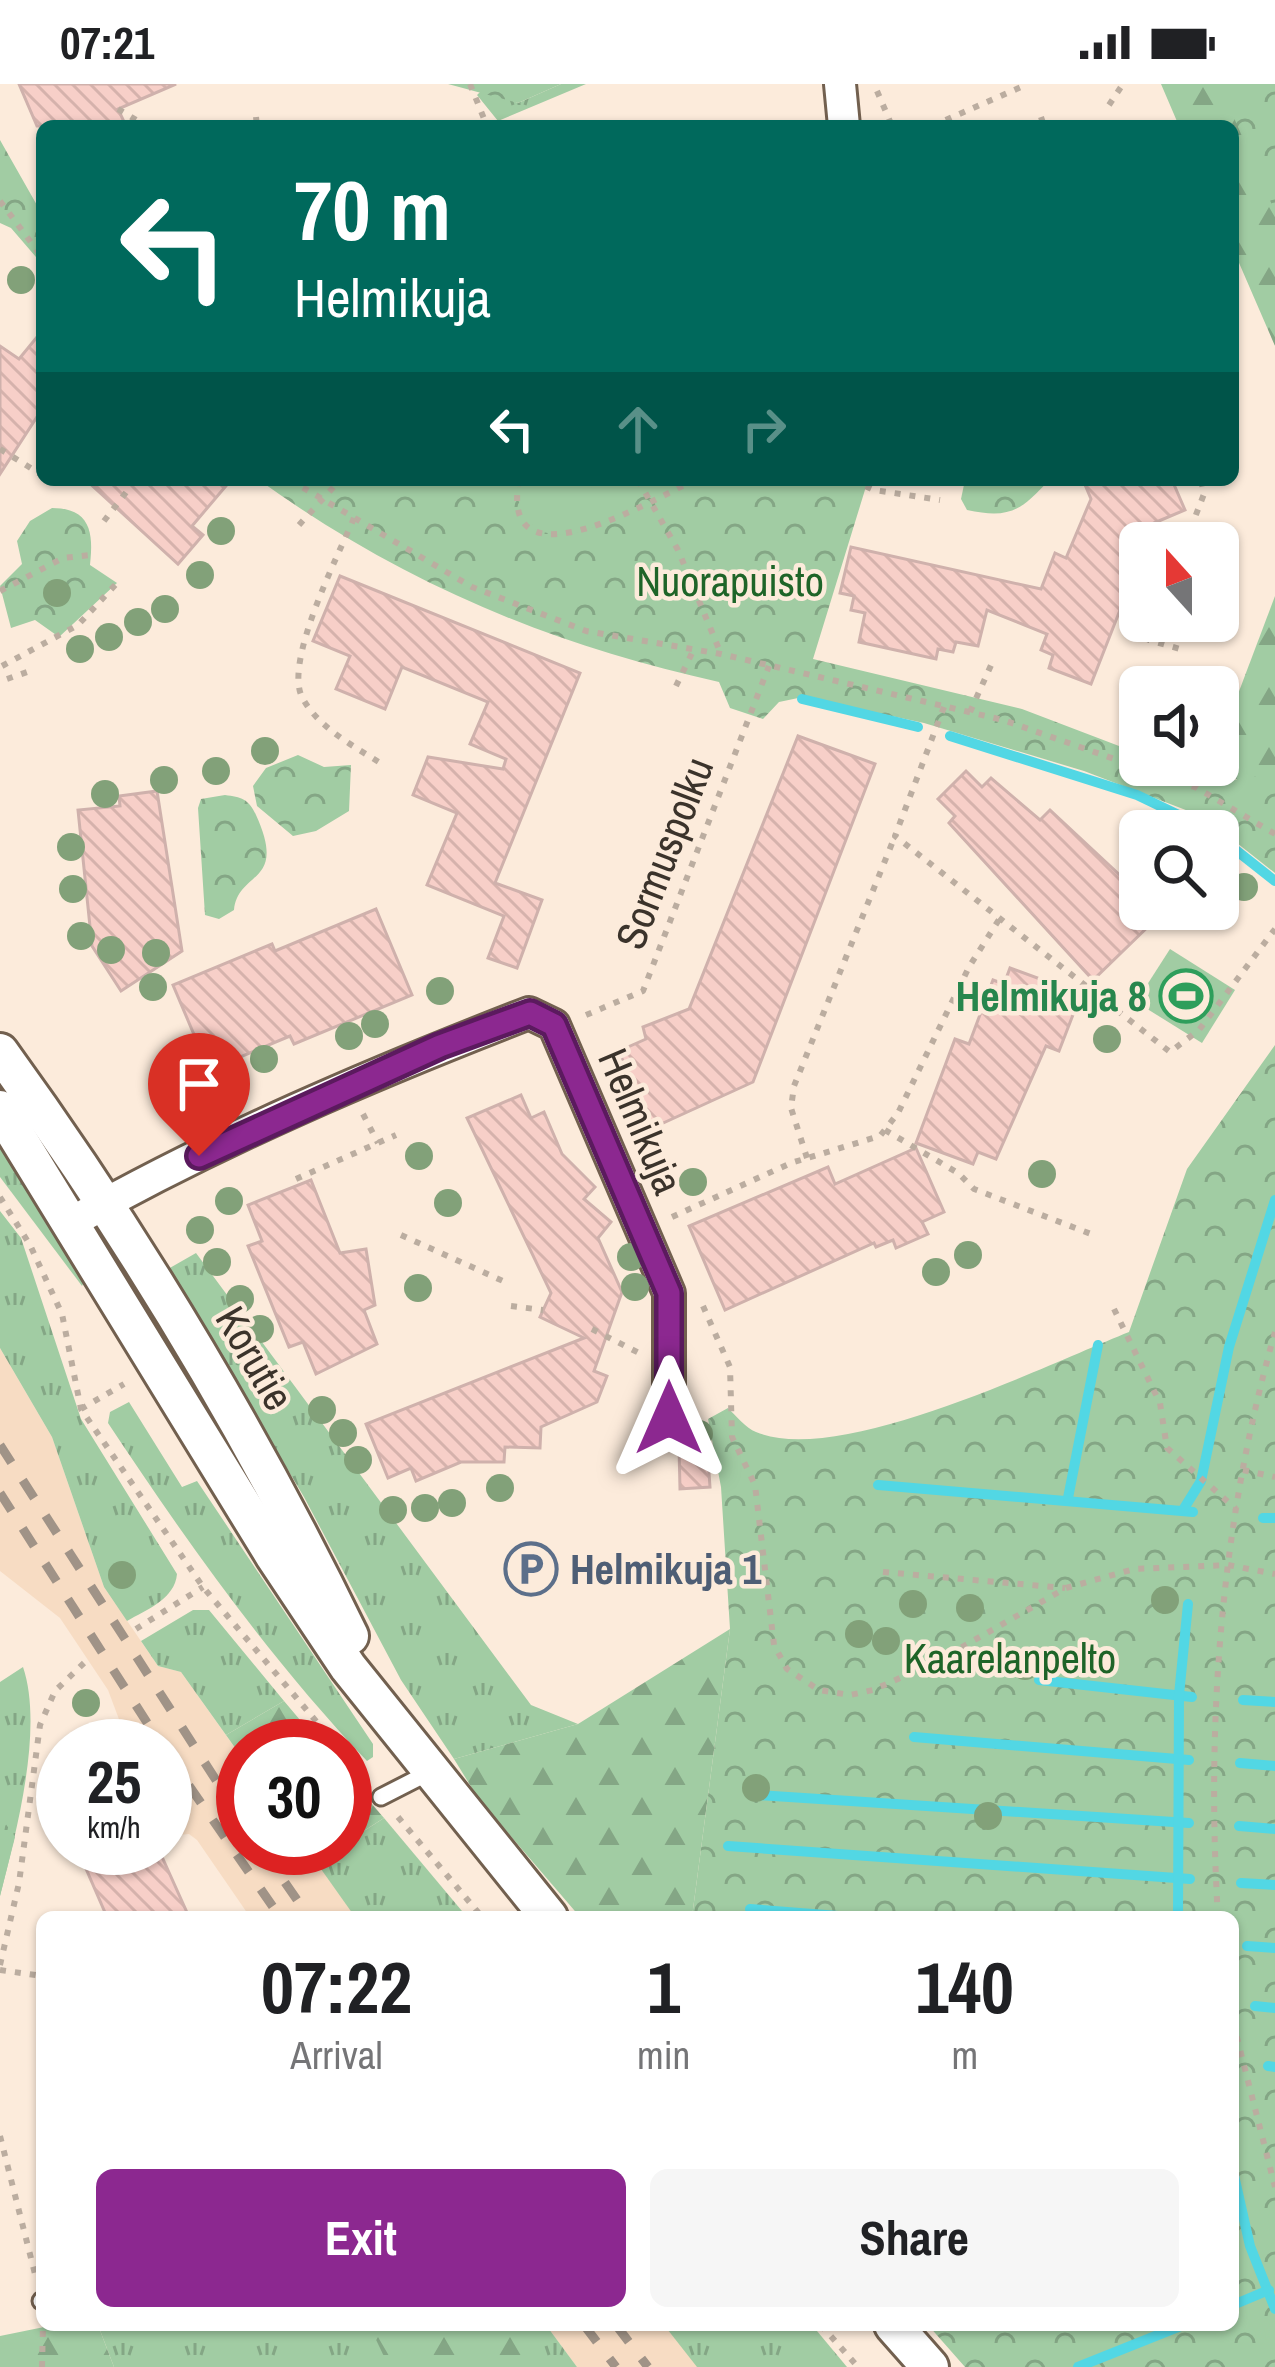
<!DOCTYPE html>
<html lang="en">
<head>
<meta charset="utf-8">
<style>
	:root { --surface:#fff; --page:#f6f6f6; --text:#202124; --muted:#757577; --accent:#8c2890 }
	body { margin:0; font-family:"Archivo Narrow",sans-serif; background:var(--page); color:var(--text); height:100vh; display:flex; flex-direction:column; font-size:45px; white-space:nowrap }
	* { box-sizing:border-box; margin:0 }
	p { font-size:39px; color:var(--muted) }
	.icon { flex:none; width:66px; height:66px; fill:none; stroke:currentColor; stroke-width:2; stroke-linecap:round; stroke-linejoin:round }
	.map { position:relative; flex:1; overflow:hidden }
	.details { position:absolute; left:36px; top:1827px; width:1203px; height:420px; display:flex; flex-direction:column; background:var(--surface); border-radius:18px; box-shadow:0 3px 9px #0004 }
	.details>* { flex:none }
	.hud { position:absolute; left:36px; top:36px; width:1203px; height:366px; border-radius:18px; box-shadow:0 3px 9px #0004; background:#00695c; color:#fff; overflow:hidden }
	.needle { width:78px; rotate:339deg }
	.buttons { position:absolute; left:1119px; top:438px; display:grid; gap:24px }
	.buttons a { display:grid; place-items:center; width:120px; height:120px; border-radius:18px; background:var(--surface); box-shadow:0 3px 9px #0004; font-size:60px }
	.speed { position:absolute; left:36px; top:1635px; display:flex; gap:24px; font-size:60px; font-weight:700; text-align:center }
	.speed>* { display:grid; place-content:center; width:156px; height:156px; border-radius:50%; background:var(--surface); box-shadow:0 3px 9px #0004; line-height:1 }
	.speed small { font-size:30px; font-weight:400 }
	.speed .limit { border:18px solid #d22; background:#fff; color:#111 }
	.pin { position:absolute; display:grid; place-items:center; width:102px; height:102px; color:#fff; margin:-123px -51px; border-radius:50% 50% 50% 0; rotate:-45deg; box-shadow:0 0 12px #0007 }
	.pin .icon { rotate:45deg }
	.me { position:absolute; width:132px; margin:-66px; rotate:0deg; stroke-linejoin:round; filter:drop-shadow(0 0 9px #0008) }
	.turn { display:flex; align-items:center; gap:42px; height:252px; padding:0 60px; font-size:54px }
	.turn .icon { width:156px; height:156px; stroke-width:2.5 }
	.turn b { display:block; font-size:84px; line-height:102px }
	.lanes { display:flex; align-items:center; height:114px; padding:0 60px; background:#0003; justify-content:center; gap:60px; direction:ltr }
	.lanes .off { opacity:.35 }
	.eta { display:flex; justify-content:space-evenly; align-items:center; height:204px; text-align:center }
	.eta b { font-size:72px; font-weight:700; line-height:84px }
	.button { display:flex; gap:24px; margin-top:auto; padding:24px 60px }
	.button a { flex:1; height:138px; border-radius:18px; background:var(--accent); color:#fff; font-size:48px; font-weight:700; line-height:138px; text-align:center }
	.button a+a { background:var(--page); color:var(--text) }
	.status { display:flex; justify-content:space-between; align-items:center; height:84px; padding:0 60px; background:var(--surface); direction:ltr }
	.status svg { height:33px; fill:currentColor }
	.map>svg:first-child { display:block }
	.built { fill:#f7dcc3 }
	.grass { fill:url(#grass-tufts) }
	.forest { fill:url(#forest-firs) }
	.park { fill:url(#park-crowns) }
	.pitch { fill:#a1cca3 }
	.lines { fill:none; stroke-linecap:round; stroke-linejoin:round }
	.stream { stroke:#52d7e4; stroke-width:10 }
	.building { fill:url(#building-back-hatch); stroke:#cfb1ac; stroke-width:3 }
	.service-casing { stroke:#72604f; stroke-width:21 }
	.minor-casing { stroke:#72604f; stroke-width:36 }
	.tertiary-casing { stroke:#72604f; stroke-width:42 }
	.path { stroke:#bbada0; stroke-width:6; stroke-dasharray:6 9; stroke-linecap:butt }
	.service { stroke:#fff; stroke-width:15 }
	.minor { stroke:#fff; stroke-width:30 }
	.tertiary { stroke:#fff; stroke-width:36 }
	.rail { stroke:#a09387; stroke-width:9; stroke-dasharray:21 21; stroke-linecap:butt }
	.tree { fill:#82a179 }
	.route-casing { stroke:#5b1a5e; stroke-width:30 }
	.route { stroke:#8c2890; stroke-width:21 }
	.labels { text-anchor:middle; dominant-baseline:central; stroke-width:9; stroke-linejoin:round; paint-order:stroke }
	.park-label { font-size:42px; fill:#1e6428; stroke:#fcebdb }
	.street-label { font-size:42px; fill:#3b332b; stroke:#fcebdb }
	.leisure-label { font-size:42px; font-weight:bold; fill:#27864d; stroke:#fcebdb; text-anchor:end }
	.service-label { font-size:42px; font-weight:bold; fill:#4e5e75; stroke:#fcebdb; text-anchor:start }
</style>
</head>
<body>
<div class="status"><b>07:21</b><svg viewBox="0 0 49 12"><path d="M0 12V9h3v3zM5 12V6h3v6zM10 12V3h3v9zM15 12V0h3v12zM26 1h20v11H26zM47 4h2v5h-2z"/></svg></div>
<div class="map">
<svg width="1275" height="2283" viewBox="0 0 1275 2283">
	<defs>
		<pattern id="grass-tufts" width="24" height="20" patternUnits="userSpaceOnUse" patternTransform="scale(3)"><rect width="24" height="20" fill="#a1cca3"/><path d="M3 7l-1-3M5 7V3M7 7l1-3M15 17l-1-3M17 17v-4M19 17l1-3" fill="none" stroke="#84a685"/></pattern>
		<pattern id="forest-firs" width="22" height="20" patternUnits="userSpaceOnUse" patternTransform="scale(3)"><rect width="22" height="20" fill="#a1cca3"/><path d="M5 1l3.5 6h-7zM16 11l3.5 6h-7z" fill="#84a685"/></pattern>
		<pattern id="park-crowns" width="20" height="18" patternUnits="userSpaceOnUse" patternTransform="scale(3)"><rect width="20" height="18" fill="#a1cca3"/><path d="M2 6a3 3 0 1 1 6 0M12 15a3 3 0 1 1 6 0" fill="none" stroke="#84a685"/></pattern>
		<pattern id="building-back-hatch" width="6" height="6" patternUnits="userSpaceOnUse" patternTransform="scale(3)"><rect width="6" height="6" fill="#f7cfc8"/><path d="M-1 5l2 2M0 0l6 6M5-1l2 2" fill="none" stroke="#d5b2ac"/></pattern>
	</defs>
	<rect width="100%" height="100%" fill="#fcebdb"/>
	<!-- built -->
	<g class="built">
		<path d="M0,1264L52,1353L104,1503L158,1582L181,1588L243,1675V1764H305L360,1833H250L197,1756L189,1750L169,1752L165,1662H129L108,1606L60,1534L0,1487Z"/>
		<path d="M546,2241H682L716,2283H577Z"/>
	</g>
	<!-- grass -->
	<g class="grass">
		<path d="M561,0H586L498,37L477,11L483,5L518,19Z"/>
		<path d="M0,1051L86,1194L82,1202L0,1093Z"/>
		<path d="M0,1127L21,1154L81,1335L177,1490C175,1515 146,1526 127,1537L104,1503L52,1353L0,1264Z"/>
		<path d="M196,1169L531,1621L578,1640L454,1675L401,1596L304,1413L168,1185Z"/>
		<path d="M129,1318L182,1403L197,1397L373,1660V1673L367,1677C268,1573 187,1458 108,1339L110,1328Z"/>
		<path d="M193,1526H209L284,1617L226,1651L181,1588L158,1582L141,1557Z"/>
		<path d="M23,1583C44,1645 16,1749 0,1812V1598Z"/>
		<path d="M384,1734L467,1833H355L316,1778Z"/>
		<path d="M98,2241H546L577,2283H114Z"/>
		<path d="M664,2241H812L847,2283H697Z"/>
	</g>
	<!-- forest -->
	<g class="forest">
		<path d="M1161,0H1275V262L1233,165V42H1179Z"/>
		<path d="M1275,512V724L1231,691L1218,663Z"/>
		<path d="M730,1545L692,1833H580L478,1714L454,1675L578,1640Z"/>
		<path d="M284,1617L322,1662H243V1675L226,1651Z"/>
		<path d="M345,1689L384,1734L345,1759Z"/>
		<path d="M54,2241H98L114,2283H0V2252Z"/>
		<path d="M369,2241H519L550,2283H389Z"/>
	</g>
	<!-- park -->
	<g class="park">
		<path d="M448,0H561L518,19Z"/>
		<path d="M1214,0H1275V128L1224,11Z"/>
		<path d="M0,56L42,130V180L11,144L0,139Z"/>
		<path d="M259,396H868L813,575L1022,625L1140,670V681C1193,681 1221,711 1275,685V789L1204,733L1084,687L924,639L803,613L779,618L763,635L730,624L719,598C550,561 401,498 259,396Z"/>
		<path d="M965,396H1049C1021,427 1009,435 967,426L961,415Z"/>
		<path d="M52,424C90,424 94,448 90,481L117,499L59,553L35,536L11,544L0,502L22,480L17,457L30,437Z"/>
		<path d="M298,671L324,683L351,681L349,727L316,747L293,752L257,722L253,702L266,684Z"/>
		<path d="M225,711C241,713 249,715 256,731C288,801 238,786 234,826L219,835L205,831L198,724L201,715Z"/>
		<path d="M1275,961V2283H965L928,2241H1233V1833H692L730,1545L721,1403L708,1335L728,1324C736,1332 746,1344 756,1348C839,1383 1046,1281 1129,1248L1187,1085Z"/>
		<path d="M0,1732L15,1753L0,1812Z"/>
	</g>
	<!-- pitch -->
	<g class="pitch">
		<path d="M519,396H586L613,434C585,448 567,456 536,446L516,413Z"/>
		<path d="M1170,865L1235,906L1202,959L1136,918Z"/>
	</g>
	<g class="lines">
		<!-- stream -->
		<g class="stream">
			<path d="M802,615L918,643"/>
			<path d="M950,652L1137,711L1212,747"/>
			<path d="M1218,752L1275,797"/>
			<path d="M878,1401L1193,1428"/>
			<path d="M1068,1414L1098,1261"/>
			<path d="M1183,1426L1201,1397L1229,1263L1275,1116"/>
			<path d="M1263,1434H1275"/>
			<path d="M1039,1596L1192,1613"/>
			<path d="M1243,1616L1275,1618"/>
			<path d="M914,1653L1189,1676"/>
			<path d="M1240,1679L1275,1682"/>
			<path d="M757,1711L1189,1739"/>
			<path d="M1239,1742L1275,1745"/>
			<path d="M728,1762L1190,1795"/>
			<path d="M1241,1799L1275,1801"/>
			<path d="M750,1825L851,1833"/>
			<path d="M1178,1833L1179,1611L1188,1520"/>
			<path d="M1247,1862L1275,1864"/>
			<path d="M1255,1922L1275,1924"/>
			<path d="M1268,1982L1275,1983"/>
			<path d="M1233,2087L1250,2162L1275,2225"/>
			<path d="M1233,2221L1269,2206"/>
			<path d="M1078,2283L1183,2241"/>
		</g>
	</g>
	<!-- building -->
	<g class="building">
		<path d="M19,0H176L118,25L126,42H37Z"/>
		<path d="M42,247V325L0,390V262L19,275Z"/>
		<path d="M86,396H231L192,442L203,451L178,480Z"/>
		<path d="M1083,396H1172L1185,426L1154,439L1146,459H1140V475L1091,600L1049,584L1053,571L1041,566L1047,550L987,526L978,562L956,558L953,568L938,565L936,575L859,558L865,529L851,526L854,512L840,509L851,463L1041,505L1055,469L1066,474L1091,415Z"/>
		<path d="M340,492L580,589L495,799L542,816L517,884L488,874L504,832L427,801L457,729L413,711L428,673L503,685L506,675L470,660L488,618L402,583L385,625L336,605L350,572L313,557Z"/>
		<path d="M798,652L875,680L753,998L650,1045L619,967L646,955L643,943L689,925Z"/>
		<path d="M966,687L982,703L991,694L1040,736L1050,726L1140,810V825L1158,833L1093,896L949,739L955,732L938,715Z"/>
		<path d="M157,707L182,867L121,907L92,862L78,726L120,722L119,712Z"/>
		<path d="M376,825L412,911L294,960L290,952L209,986L173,901L272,860L275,867Z"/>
		<path d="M1010,884L1081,910L1059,967L1046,962L996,1075L978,1068L973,1080L916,1059L955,955L969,960L993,896L1004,900Z"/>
		<path d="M521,1011L531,1034L544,1028L562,1070L595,1103L584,1115L611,1138L598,1154L622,1208L594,1287L607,1292L597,1318L541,1343L540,1364L505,1363L504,1378H461L416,1397L411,1384L388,1394L366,1340L584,1254L540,1233L551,1209L467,1034Z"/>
		<path d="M916,1064L944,1128L922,1138L928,1150L896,1164L893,1156L876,1163L874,1159L725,1226L689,1142L828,1083L835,1100Z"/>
		<path d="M311,1096L340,1169L366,1165L375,1221L364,1226L377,1260L316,1290L303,1258L289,1263L248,1162L262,1157L248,1121Z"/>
		<path d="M707,1360L710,1403L680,1405L679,1362Z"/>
		<path d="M77,1764H158L189,1833H107Z"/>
	</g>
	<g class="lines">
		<!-- service casing -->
		<g class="service-casing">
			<g id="service">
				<path d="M381,1713L428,1689"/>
				<path d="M41,2217L42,2216"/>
			</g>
		</g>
		<!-- minor casing -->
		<g class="minor-casing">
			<g id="minor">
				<path d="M840,0L844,42"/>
				<path d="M72,1138C217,1056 374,989 529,929L554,941L669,1209V1334"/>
			</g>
		</g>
		<!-- tertiary casing -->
		<g class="tertiary-casing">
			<g id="tertiary">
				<path d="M0,968C134,1153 250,1346 350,1552"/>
				<path d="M0,1025L274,1472L348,1583L549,1833"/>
				<path d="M893,2241L930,2283"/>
			</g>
		</g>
		<!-- path -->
		<g class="path">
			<path d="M470,0L487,42"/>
			<path d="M877,7L892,42"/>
			<path d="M1109,21L1123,0"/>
			<path d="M118,25L146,42"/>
			<path d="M256,33L257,42"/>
			<path d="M1041,33L1044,42"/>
			<path d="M932,42L1028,0"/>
			<path d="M0,117L42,173"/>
			<path d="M0,365L42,391"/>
			<path d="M290,396L472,503L586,547L721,570L1003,636L1197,704L1275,750"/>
			<path d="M519,396C498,509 657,413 695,396"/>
			<path d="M638,396L678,466L721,570"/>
			<path d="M852,396L874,406L940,416"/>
			<path d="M354,434C338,472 284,577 302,613C317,643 355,663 382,680"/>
			<path d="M104,437L131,402"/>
			<path d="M299,441L340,396"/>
			<path d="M1185,459L1204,410L1201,396"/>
			<path d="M0,507L63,474L91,471"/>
			<path d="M1156,537L1149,556L1183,566"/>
			<path d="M2,582L78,541L117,499"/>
			<path d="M7,595L27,588"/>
			<path d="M676,602L693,567"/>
			<path d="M944,623L895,752L1170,968L1199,946L1275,845"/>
			<path d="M970,628L992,579"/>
			<path d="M586,931L643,907L769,582"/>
			<path d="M363,1030L378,1059"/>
			<path d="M885,1046L958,1089L974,1105L1091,1150"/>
			<path d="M807,1074L791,1024L794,1002L895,752"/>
			<path d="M296,1095L396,1051"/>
			<path d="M0,1113L30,1161L62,1230L81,1325L203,1503L337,1662"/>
			<path d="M672,1133L791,1079L880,1052L898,1029L969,883L1000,834"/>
			<path d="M401,1151L503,1197"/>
			<path d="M511,1222L543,1226"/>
			<path d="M703,1222L730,1283L732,1353L755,1401L774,1561L787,1585L819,1606L850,1611L873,1606L934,1579L1066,1504L1134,1485L1228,1481L1275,1490"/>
			<path d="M1114,1225L1160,1319L1167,1364L1236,1425"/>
			<path d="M592,1245L639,1269"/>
			<path d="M81,1325L124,1300"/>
			<path d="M1243,1386L1275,1393"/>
			<path d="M883,1488L1065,1504"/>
			<path d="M136,1545L203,1503"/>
			<path d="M345,1671L366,1695"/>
			<path d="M398,1733L482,1833"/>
			<path d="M1218,1833C1206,1637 1221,1437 1275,1248"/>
			<path d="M0,1881L19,1799L40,1641L55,1607L84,1579"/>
			<path d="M0,1886L42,1892"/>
			<path d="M1233,1938L1275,2103"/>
			<path d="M0,2052L36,2194"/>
			<path d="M821,2241L858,2283"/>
			<path d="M42,2283L43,2241"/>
		</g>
		<!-- service -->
		<use href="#service" class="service"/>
		<!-- minor -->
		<use href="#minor" class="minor"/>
		<!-- tertiary -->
		<use href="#tertiary" class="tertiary"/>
		<!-- rail -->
		<g class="rail">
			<path d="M0,1361L243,1738"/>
			<path d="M0,1409L162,1662"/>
			<path d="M165,1667L280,1833"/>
			<path d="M261,1764L309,1833"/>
			<path d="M584,2241L616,2283"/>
			<path d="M616,2241L648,2283"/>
		</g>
	</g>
	<!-- trees -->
	<g class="tree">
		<circle cx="21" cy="196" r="14"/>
		<circle cx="221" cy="447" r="14"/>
		<circle cx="200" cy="491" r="14"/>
		<circle cx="57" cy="509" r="14"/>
		<circle cx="165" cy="525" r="14"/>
		<circle cx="138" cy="538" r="14"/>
		<circle cx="109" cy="553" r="14"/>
		<circle cx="80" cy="565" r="14"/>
		<circle cx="265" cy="667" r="14"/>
		<circle cx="216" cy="687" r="14"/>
		<circle cx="164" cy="696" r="14"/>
		<circle cx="105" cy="710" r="14"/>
		<circle cx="71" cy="763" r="14"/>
		<circle cx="1244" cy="803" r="14"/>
		<circle cx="73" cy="805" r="14"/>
		<circle cx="81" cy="852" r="14"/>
		<circle cx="111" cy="866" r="14"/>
		<circle cx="156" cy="869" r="14"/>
		<circle cx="153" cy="903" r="14"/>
		<circle cx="440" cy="907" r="14"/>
		<circle cx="375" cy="940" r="14"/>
		<circle cx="349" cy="952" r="14"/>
		<circle cx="1107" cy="955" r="14"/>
		<circle cx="264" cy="975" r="14"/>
		<circle cx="207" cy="996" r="14"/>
		<circle cx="419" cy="1072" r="14"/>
		<circle cx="1042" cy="1090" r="14"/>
		<circle cx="693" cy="1098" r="14"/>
		<circle cx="229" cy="1117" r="14"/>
		<circle cx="448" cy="1119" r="14"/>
		<circle cx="200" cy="1146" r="14"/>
		<circle cx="968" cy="1171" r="14"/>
		<circle cx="631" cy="1173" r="14"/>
		<circle cx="217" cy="1178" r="14"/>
		<circle cx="936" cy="1188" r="14"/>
		<circle cx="635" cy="1203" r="14"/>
		<circle cx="418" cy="1204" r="14"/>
		<circle cx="240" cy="1215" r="14"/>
		<circle cx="260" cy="1245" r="14"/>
		<circle cx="322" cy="1326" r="14"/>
		<circle cx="343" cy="1349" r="14"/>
		<circle cx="699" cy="1350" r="14"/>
		<circle cx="358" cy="1376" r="14"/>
		<circle cx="500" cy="1404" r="14"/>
		<circle cx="452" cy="1419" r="14"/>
		<circle cx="425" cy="1424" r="14"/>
		<circle cx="393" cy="1426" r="14"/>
		<circle cx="122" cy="1491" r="14"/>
		<circle cx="1165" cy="1516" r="14"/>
		<circle cx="913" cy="1520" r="14"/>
		<circle cx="970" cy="1524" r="14"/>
		<circle cx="859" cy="1550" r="14"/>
		<circle cx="886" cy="1557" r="14"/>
		<circle cx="1025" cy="1582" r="14"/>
		<circle cx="86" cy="1619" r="14"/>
		<circle cx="756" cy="1704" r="14"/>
		<circle cx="988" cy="1732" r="14"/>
	</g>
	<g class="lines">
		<!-- route casing -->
		<g class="route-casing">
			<path id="route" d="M199,1072L440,962L530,929L554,941L669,1209V1334"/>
		</g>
		<!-- route -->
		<use href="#route" class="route"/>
	</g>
	<!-- icons -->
	<defs>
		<g id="stadium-ring" transform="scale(2.7)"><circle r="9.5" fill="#fcebdb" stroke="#2e9e5b" stroke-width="1.5"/><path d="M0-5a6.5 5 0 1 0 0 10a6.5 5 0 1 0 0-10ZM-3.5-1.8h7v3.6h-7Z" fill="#2e9e5b"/></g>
		<g id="parking-ring" transform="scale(2.7)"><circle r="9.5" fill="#fcebdb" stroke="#5c6f8a" stroke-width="1.5"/><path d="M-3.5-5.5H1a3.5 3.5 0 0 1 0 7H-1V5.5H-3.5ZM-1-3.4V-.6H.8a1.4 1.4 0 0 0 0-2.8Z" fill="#5c6f8a"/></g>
	</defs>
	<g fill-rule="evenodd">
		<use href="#stadium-ring" x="1186" y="912"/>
		<use href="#parking-ring" x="531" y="1485"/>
	</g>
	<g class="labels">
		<!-- park labels -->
		<g class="park-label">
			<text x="730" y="497">Nuorapuisto</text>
			<text x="1010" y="1574">Kaarelanpelto</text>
		</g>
		<!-- street labels -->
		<g class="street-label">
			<text transform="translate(664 769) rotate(-69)">Sormuspolku</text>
			<text transform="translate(641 1037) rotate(67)">Helmikuja</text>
			<text transform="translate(255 1274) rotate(60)">Korutie</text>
		</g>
		<!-- leisure labels -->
		<g class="leisure-label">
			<text x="1147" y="912">Helmikuja 8</text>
		</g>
		<!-- service labels -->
		<g class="service-label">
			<text x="570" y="1485">Helmikuja 1</text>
		</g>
	</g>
</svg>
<div class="buttons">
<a><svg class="needle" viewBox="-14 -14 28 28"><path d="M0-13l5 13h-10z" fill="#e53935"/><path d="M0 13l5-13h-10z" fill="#757577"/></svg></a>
<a><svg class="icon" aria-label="sound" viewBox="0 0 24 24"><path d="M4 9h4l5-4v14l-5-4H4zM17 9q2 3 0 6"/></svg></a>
<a><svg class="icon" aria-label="search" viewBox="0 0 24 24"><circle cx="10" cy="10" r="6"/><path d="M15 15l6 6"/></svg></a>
</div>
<div class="speed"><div>25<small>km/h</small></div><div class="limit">30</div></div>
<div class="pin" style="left:199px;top:1072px;background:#d93025"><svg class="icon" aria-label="arrive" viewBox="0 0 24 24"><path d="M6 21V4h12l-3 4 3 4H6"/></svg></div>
<svg class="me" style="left:669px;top:1334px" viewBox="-20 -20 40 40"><path d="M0-17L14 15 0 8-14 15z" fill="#8c2890" stroke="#fff" stroke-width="4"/></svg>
<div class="hud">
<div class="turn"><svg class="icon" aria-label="left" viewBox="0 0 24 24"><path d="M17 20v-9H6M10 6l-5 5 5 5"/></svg><div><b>70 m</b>Helmikuja</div></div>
<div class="lanes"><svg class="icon" aria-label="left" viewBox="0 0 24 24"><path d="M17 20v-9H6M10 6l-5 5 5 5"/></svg><svg class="icon off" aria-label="ahead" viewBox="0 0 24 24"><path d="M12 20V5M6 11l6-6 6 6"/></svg><svg class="icon off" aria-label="right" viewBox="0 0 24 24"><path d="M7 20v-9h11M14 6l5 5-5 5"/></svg></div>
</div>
<section class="details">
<div class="eta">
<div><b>07:22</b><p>Arrival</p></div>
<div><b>1</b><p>min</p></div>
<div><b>140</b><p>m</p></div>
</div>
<div class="button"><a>Exit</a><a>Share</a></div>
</section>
</div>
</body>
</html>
